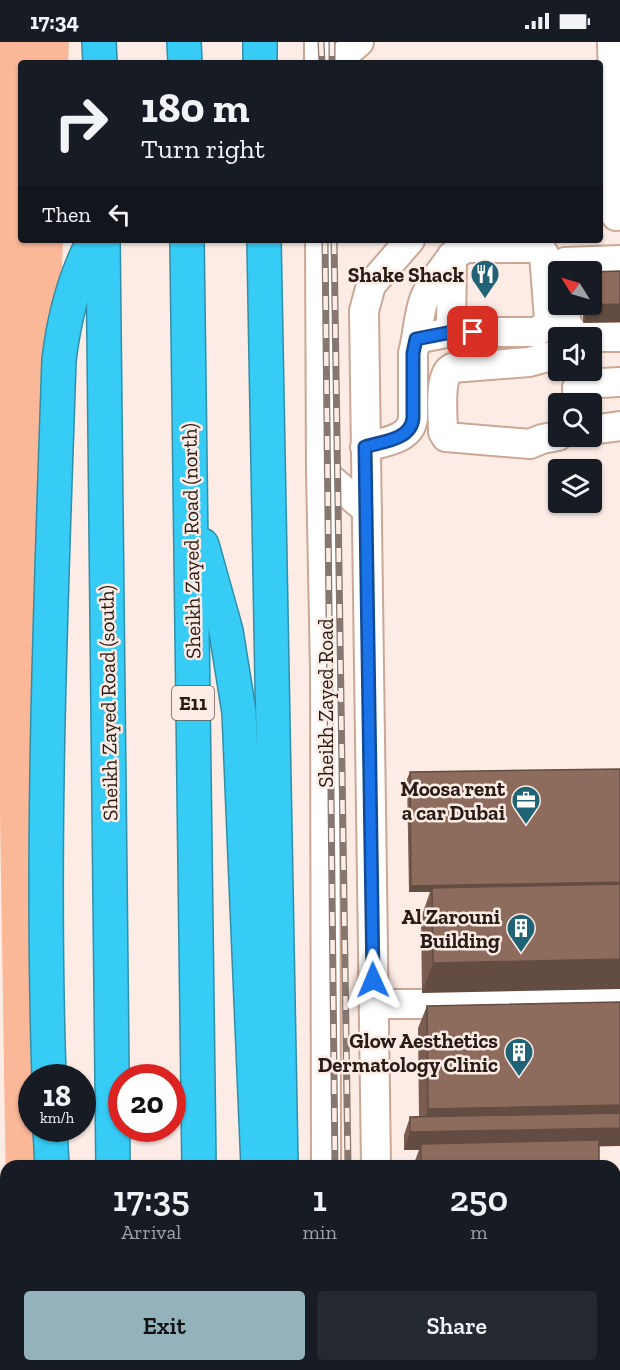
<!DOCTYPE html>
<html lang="en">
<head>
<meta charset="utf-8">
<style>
	:root { --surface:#171b24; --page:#242831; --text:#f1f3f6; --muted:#9ea1a6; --accent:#93b2bc }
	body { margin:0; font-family:"Zilla Slab",serif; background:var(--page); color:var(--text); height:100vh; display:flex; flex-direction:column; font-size:22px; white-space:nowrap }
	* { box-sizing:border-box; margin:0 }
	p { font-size:20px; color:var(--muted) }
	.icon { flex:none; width:33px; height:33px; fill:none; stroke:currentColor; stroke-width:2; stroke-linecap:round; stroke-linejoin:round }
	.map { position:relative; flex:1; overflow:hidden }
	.drawer { position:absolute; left:0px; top:1118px; width:621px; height:212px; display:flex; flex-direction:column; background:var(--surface); border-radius:18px 18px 0 0; box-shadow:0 2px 4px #0004 }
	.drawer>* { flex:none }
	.top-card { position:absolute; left:18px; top:18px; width:585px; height:183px; border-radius:6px; box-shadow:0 2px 4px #0004; background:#171b24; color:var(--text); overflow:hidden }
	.needle { width:39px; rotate:307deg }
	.tools { position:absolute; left:548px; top:219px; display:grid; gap:12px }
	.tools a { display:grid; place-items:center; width:54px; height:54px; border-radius:6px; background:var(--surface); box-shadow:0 2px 4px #0004; font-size:30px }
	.speed { position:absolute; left:18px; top:1022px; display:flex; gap:12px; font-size:30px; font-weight:700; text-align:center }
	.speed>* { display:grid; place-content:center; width:78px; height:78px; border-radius:50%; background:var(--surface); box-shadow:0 2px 4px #0004; line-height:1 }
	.speed small { font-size:15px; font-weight:400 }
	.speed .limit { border:9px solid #d22; background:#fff; color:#111 }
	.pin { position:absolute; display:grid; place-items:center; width:51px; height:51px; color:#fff; margin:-26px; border-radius:12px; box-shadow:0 3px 9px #0006 }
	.me { position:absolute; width:66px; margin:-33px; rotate:359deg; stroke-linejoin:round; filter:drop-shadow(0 0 4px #0008) }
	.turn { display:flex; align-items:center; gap:21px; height:126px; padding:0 24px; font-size:27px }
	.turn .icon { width:78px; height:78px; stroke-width:2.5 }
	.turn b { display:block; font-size:42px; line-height:51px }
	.then { display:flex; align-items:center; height:57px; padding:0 24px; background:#0003; gap:12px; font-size:22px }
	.eta { display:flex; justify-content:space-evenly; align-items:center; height:102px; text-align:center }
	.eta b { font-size:36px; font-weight:600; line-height:42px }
	.action { display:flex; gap:12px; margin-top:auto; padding:12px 24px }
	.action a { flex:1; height:69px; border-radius:6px; background:var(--accent); color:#111; font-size:24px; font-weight:600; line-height:69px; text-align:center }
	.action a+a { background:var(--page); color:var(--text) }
	.status { display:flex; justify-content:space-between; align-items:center; height:42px; padding:0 30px; background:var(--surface); direction:ltr }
	.status svg { height:16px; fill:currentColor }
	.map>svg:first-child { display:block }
	.green { fill:#fbb899 }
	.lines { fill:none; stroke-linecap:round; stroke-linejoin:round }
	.minor-casing { stroke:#cba796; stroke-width:32 }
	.highway-casing { stroke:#328ea7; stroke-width:36 }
	.minor { stroke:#fff; stroke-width:28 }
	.highway { stroke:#37ccf6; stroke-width:33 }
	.rail-casing { stroke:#867771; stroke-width:7 }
	.rail { stroke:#fcece5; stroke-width:4.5; stroke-dasharray:14; stroke-linecap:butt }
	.wall { fill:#7a5d50 }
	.shaded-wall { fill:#634c41 }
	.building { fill:#8e6c5d; stroke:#634c41; stroke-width:1.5 }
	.route-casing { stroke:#114b97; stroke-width:15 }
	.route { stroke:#1a73e8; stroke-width:10 }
	.labels { text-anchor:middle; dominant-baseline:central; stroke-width:5; stroke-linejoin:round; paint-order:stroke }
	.shield { fill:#fcece5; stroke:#685a53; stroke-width:1.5 }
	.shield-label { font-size:20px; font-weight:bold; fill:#291b15 }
	.poi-label { font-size:21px; font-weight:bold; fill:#291b15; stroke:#fcece5; text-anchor:end }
	.street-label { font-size:21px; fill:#291b15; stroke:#fcece5 }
</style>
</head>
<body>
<div class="status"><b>17:34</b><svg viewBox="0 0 49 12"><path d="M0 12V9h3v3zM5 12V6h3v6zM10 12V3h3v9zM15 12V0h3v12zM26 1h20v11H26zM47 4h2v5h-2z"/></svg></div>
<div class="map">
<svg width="620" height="1328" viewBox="0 0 620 1328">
	<rect width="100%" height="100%" fill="#fcece5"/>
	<!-- green -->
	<g class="green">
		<path d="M0,0H69L68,21H21V198H63L45,659L36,1035H32V1086H36L37,1123L6,1124V1154L0,771Z"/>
		<path d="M6,1278V1323H20V1328H0V1293Z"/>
	</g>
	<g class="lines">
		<!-- minor casing -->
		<g class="minor-casing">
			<g id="minor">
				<path d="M319,0V21"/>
				<path d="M612,0L616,174"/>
				<path d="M335,21L359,0"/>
				<path d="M320,198L321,429L325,629L326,1124"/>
				<path d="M565,220L620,218"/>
				<path d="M565,262L566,279L572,291L585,295H620"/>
				<path d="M451,290H536L547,283L549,277L544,212L540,206H466L452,214"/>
				<path d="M558,312L529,320L452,326C438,332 443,375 443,390L446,395L530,402L542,397L558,394"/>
				<path d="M578,362L577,346L582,342L620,340"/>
				<path d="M591,388L620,384"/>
				<path d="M365,405C383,400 411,398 413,376V311C418,293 418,272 425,255C431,241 443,227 452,214L451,290L416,297"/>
				<path d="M321,429L367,468"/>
				<path d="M477,957L620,953"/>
				<path d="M374,962H458"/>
				<path d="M376,1124L364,269L371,243L410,198"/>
				<path d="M615,1230H620"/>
				<path d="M326,1323V1328"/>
				<path d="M379,1323V1328"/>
			</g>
		</g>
		<!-- highway casing -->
		<g class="highway-casing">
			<g id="highway">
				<path d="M99,0L100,21"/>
				<path d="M184,0L185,21"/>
				<path d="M260,0V21"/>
				<path d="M103,198L113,1124"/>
				<path d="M187,198L199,1124"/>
				<path d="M264,198L281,1124"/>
				<path d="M202,503L226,589L239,670L258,1124"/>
				<path d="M49,1035C41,796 51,557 59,318C64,276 74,236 94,198"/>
				<path d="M50,1086L52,1124"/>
				<path d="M0,1214L6,1215"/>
				<path d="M0,1257L6,1244"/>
				<path d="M31,1323V1328"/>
				<path d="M115,1323V1328"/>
				<path d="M202,1323V1328"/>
				<path d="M273,1323V1328"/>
				<path d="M55,1328V1323"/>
			</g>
		</g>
		<!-- minor -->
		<use href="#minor" class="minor"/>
		<!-- highway -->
		<use href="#highway" class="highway"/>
		<!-- rail casing -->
		<g class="rail-casing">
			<g id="rail">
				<path d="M321,0L322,21"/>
				<path d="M332,0V21"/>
				<path d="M325,198L335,1124"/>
				<path d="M334,198L348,1124"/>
				<path d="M338,1323V1328"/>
				<path d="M351,1323V1328"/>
			</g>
		</g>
		<!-- rail -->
		<use href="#rail" class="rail"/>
	</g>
	<!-- wall -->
	<g class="wall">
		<path d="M583,262H591L583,281Z"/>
		<path d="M620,727L422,951L421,876L430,850H409L407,737L410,730Z"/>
		<path d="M620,960V1104H599V1124H413L419,1108H404V1093L410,1075L419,1074L418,986L427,964Z"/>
	</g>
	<!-- shaded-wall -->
	<g class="shaded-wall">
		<path d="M620,262V280L583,281L589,263Z"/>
		<path d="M620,840V847L432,846L430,850H409L411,844Z"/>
		<path d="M620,917V947L422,951L433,921Z"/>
		<path d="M620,1063V1085L420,1089L428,1067Z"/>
		<path d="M620,1086V1104L421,1108V1102L419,1108H404L410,1090Z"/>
		<rect x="615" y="1201" width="5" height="23"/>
	</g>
	<!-- building -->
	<g class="building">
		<path d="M620,229V262L589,263L591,262V230Z"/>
		<path d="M620,727V840L411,844L410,730Z"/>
		<path d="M620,842V917L433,921L432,846Z"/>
		<path d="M620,960V1063L428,1067L427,964Z"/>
		<path d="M620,1071V1086L410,1090V1075Z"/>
		<path d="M599,1098V1124H421V1102Z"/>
		<rect x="615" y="1151" width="5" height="50"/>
	</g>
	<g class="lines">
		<!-- route casing -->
		<g class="route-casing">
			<path id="route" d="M373,938L365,405C383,399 411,398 413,376V311L416,297L452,290H473"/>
		</g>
		<!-- route -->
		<use href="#route" class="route"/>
	</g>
	<!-- icons -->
	<defs>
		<g id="restaurant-pin" transform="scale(1.5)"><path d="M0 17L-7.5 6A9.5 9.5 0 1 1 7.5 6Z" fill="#206276" stroke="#fcece5"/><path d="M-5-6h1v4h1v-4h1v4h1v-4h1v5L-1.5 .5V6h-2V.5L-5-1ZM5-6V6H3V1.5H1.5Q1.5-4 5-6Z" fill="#fff"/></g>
		<g id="office-pin" transform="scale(1.5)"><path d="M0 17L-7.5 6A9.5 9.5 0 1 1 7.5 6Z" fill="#206276" stroke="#fcece5"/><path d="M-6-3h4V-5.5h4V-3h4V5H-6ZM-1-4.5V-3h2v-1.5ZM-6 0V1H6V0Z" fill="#fff"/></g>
		<g id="building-pin" transform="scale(1.5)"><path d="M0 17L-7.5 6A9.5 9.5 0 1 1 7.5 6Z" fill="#206276" stroke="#fcece5"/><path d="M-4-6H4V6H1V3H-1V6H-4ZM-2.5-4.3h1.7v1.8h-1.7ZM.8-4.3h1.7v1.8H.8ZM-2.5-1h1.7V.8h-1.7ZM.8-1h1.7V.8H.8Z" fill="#fff"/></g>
	</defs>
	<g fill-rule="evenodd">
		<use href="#restaurant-pin" x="485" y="232"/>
		<use href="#office-pin" x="526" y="758"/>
		<use href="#building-pin" x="521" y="886"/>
		<use href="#building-pin" x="519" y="1010"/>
	</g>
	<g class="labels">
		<!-- shield labels -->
		<rect class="shield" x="172" y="644" width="42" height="34" rx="4.5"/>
		<g class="shield-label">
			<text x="193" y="661">E11</text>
		</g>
		<!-- poi labels -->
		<g class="poi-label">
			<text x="464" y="232">Shake Shack</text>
			<text x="505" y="746">Moosa rent<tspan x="505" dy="24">a car Dubai</tspan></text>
			<text x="500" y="874">Al Zarouni<tspan x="500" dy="24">Building</tspan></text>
			<text x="498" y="998">Glow Aesthetics<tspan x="498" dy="24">Dermatology Clinic</tspan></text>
		</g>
		<!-- street labels -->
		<g class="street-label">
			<text transform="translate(191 499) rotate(-91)">Sheikh Zayed Road (north)</text>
			<text transform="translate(108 661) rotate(-91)">Sheikh Zayed Road (south)</text>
			<text transform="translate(325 661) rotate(-90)">Sheikh Zayed Road</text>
		</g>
	</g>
</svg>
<div class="tools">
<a><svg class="needle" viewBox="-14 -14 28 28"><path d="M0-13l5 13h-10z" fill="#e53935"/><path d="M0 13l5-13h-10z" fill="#9ea1a6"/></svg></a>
<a><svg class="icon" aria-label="sound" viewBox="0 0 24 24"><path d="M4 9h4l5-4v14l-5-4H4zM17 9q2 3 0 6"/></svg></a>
<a><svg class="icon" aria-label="search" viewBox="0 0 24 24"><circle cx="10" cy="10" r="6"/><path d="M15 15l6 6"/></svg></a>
<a><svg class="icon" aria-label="layers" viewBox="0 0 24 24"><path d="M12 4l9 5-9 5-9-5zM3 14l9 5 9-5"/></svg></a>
</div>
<div class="speed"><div>18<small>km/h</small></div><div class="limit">20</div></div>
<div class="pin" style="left:473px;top:290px;background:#d93025"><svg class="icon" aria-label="arrive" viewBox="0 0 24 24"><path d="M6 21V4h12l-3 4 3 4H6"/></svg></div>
<svg class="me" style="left:373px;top:938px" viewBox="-20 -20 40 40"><path d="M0-17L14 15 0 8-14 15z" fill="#1a73e8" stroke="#fff" stroke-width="4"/></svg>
<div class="top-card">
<div class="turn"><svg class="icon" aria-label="right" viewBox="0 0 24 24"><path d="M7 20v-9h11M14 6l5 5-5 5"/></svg><div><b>180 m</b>Turn right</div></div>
<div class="then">Then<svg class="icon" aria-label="left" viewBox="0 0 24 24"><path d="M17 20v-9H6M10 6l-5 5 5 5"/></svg></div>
</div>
<section class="drawer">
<div class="eta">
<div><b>17:35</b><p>Arrival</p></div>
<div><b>1</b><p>min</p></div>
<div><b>250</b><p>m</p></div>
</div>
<div class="action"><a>Exit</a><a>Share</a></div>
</section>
</div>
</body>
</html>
